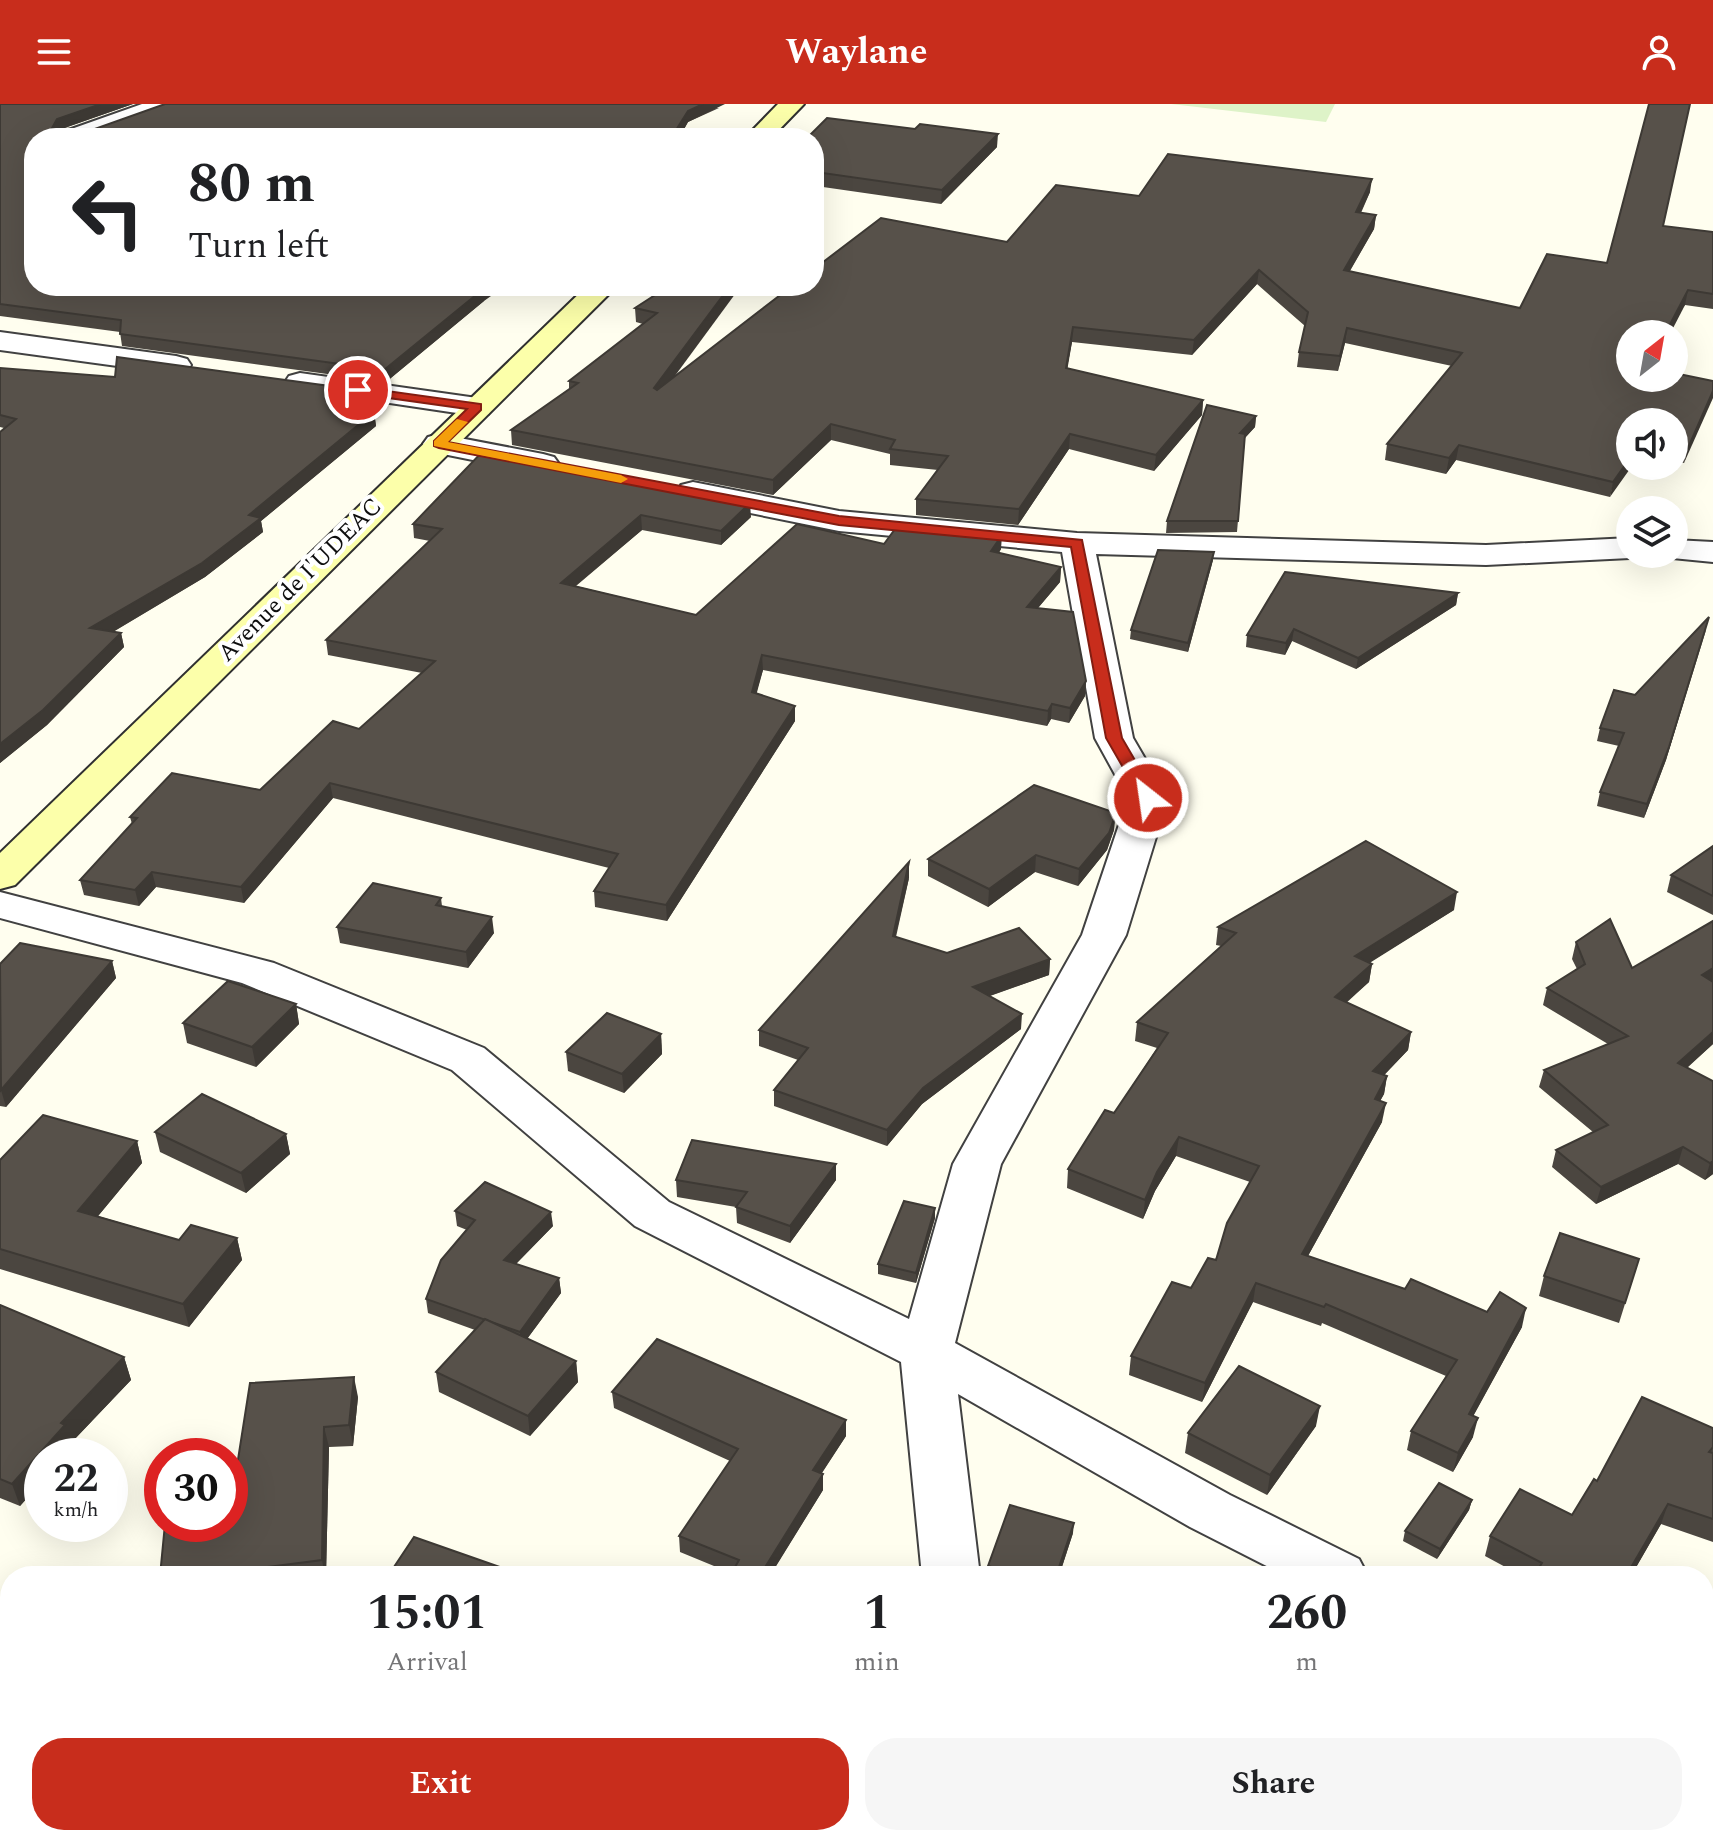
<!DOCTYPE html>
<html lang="en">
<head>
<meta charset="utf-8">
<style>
	:root { --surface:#fff; --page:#f6f6f6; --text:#202124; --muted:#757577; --accent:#c82d1c }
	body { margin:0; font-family:Spectral,serif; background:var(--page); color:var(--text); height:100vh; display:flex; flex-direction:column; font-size:30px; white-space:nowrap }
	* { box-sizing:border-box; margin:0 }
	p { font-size:26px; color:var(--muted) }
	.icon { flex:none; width:44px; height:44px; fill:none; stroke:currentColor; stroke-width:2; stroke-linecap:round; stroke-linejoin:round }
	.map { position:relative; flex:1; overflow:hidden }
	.panel { position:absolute; left:0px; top:1462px; width:1714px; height:280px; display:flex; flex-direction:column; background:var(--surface); border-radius:32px 32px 0 0; box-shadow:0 8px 32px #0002 }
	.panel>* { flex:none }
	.top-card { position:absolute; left:24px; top:24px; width:800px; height:168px; border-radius:32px; box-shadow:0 8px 32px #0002; background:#fff; color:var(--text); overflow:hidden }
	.needle { width:52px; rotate:31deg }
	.controls { position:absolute; left:1616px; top:216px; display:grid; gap:16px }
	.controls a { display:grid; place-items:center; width:72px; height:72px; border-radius:50%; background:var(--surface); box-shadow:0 8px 32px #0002; font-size:40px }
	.speed { position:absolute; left:24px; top:1334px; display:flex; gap:16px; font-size:40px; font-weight:700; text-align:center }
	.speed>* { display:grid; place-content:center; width:104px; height:104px; border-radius:50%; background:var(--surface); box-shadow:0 8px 32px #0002; line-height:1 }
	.speed small { font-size:20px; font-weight:400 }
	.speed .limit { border:12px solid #d22; background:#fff; color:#111 }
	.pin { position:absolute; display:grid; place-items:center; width:68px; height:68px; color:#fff; margin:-34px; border:4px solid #fff; border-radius:50%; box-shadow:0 2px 8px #0007 }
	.me { position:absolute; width:88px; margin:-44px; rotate:330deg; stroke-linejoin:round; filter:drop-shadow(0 0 6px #0008) }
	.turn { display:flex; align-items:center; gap:28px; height:168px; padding:0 32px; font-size:36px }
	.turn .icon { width:104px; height:104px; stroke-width:2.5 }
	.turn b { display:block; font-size:56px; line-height:68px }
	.eta { display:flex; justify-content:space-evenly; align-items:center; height:136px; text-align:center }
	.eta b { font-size:48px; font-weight:700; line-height:56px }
	.button { display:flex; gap:16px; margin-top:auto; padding:16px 32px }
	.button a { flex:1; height:92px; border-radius:32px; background:var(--accent); color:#fff; font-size:32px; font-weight:700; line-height:92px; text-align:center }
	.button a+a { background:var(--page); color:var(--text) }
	header { display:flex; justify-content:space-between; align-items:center; height:104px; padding:0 32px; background:var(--accent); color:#fff; font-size:36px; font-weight:700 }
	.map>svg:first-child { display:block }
	.pitch { fill:#def3c8 }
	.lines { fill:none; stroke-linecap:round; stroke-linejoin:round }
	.minor-casing { stroke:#414141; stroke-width:4 }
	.secondary-casing { stroke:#303030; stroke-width:4 }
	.minor { fill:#fff; fill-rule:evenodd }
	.secondary { fill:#fcffaa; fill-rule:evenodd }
	.wall { fill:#4b4640 }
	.shaded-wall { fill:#3d3934 }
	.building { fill:#57514a; stroke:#3d3934; stroke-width:2 }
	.route { fill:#c82d1c; stroke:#821d12; stroke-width:2 }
	.slow { fill:#f59e0b }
	.labels { text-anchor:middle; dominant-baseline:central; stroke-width:8; stroke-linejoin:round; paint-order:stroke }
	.far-street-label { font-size:24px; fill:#0e0e0e; stroke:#fff }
</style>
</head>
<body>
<header><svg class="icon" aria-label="menu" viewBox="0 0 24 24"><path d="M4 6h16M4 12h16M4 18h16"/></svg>Waylane<svg class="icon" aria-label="person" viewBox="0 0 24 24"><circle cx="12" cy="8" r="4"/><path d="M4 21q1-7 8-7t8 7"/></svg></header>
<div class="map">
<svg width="1713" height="1742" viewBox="0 0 1713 1742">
	<rect width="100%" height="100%" fill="#fffeef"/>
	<!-- pitch -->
	<path class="pitch" d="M1171,0H1335L1326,18Z"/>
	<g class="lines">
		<!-- minor casing -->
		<g class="minor-casing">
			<g id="minor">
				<path d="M142,0H177L174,5L93,34H57L60,29Z"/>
				<path d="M0,228L176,252L187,255L191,261L187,267L176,270L0,246Z"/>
				<path d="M300,269L477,294L488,296L493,303L488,310L477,312L289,284L285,278L289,272Z"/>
				<path d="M439,330L543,350L554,353L559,360L554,367L543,370L428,347L423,340L428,333Z"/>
				<path d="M693,378L839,407L1077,429L1486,441L1630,434V450H1643L1630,454L1486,461L1096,450L1133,634L1168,694L1126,831L1001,1060L955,1239L1230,1391L1359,1455L1368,1472H1286L1190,1423L958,1290L980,1472H922L901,1258L635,1122L452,966L242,879L0,814V788L274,859L484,944L669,1098L909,1215L953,1060L1082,831L1128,694L1095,634L1062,448L839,427L681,395L677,388L681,381Z"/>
				<path d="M1674,436L1713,438V458L1662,453L1660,450H1674Z"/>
				<path d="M1704,1633L1713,1637V1694L1704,1690Z"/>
				<path d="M947,1732H1011L1012,1742H948Z"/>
			</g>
		</g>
		<!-- secondary casing -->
		<g class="secondary-casing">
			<g id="secondary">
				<path d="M778,0H804L771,34H745Z"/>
				<path d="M587,182H617L15,781L0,785V749Z"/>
			</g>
		</g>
		<!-- minor -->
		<use href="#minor" class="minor"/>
		<!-- secondary -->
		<use href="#secondary" class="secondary"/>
	</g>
	<!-- wall -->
	<g class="wall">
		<path d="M0,0H133L64,24L92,26L719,4L688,18L679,34H34L484,197L386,278L122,242L120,228L0,212Z"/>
		<path d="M814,34L997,43L941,100L816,82L814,84Z"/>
		<path d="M1370,88L1361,109L1376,111L1374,125L1350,167L1520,204L1607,159L1663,122L1713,128V205L1685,201L1630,274L1713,277L1684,359L1674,357V318H1630L1610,393L1456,356L1446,370L1385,356L1387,340L1452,262L1345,239L1338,267L1297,263L1299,248L1305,222L1257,180L1192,251L1072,238L1067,264L1203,296L1202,311L1154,367L1069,345L1018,421L916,411V395L938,366L890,361V350L831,336L773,391L512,341L511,326L569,285V277L643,220L636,218L635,204L669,182L673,274L1007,138L1139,92Z"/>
		<path d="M0,264L115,273L359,286V288L376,303L372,308H374L376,322L261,417L263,428L205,473L113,528L121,529L124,543L47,621L0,659V328L4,324L0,323Z"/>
		<path d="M1256,312L1255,323L1245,334L1237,428L1166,429L1167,417Z"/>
		<path d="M483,347L751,413L721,441L642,426L576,482L696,511L884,440L1001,445L999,449L1061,463L1060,478L1038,504L1086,577L1085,592L1069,619L1051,615L1047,622L763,566L756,589L795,617L667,817L595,803L594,787L609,764L333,694L244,799L156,783L139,802L84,791L80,776L132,720L130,713L260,686L359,625L422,569L328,551L326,536L430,437L414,434L413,420Z"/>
		<path d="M1213,456L1188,548L1130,535L1131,526Z"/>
		<path d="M1458,489L1456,501L1356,565L1292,537L1285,551L1246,543L1247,531Z"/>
		<path d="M1706,526L1666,656L1644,714L1597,702L1600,688L1619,642L1597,637L1600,624Z"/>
		<path d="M1114,726L1107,746L1078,782L1035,768L988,803L928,772V755Z"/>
		<path d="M1713,742V811L1667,788L1671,771Z"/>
		<path d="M909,774L896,833L947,849L1050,855L1049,871L990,892L1021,925L922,1000L887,1042L774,1002V986L798,956L759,942V926Z"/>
		<path d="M441,794L442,802L494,829L468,864L340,839L337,823Z"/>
		<path d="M1454,806L1370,858L1372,860L1369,878L1346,898L1411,928L1408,946L1384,971L1387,972L1384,990L1380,997L1382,1018L1308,1152L1405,1185L1522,1223L1473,1312V1333L1453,1368L1407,1346L1411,1327L1446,1272L1322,1219L1321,1222L1253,1198L1202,1298L1129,1271L1131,1252L1216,1156L1250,1078L1176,1052L1155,1087L1143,1115L1067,1084L1068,1065L1114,1009L1157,944L1135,937L1137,918L1221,842L1216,841L1218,823Z"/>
		<path d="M1713,817V940L1687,964L1713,977V1070L1705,1076L1678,1060L1596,1100L1552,1063L1556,1046L1593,1028L1539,983L1544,966L1608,940L1543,901L1547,884L1577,865L1572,855L1576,838L1632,864Z"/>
		<path d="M112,857L116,874L6,1003L0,1002V860Z"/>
		<path d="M296,900L299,920L256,963L187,939L183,919Z"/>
		<path d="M661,930L662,950L624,989L568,967L566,948Z"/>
		<path d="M155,1028L286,1030L290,1050L246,1089L160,1048Z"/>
		<path d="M137,1037L142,1059L98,1112L179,1136L237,1134L242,1156L189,1223L0,1165V1056Z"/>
		<path d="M676,1076H836L790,1139L737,1119L736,1103L677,1093Z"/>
		<path d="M935,1104V1114L916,1179L878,1170V1160Z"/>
		<path d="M455,1107L553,1122L516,1160L559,1174L561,1189L527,1235L576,1257L578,1278L530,1332L439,1288L436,1268L475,1226L428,1209L426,1195L467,1126L457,1122Z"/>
		<path d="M1639,1155L1619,1219L1539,1192L1544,1172Z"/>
		<path d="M0,1201L124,1253L131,1276L71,1339L72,1344L20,1402L0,1394Z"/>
		<path d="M612,1288L846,1316V1332L822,1369L823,1386L772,1468L731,1469L680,1448L679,1432L730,1357L614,1304Z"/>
		<path d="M358,1293L353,1342L329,1343L326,1472H160L232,1394Z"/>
		<path d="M1316,1322L1267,1391L1185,1349L1188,1329Z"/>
		<path d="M1713,1324V1438L1661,1420L1631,1472H1522L1485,1452L1490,1432L1572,1411L1597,1377Z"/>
		<path d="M1472,1396L1469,1406L1437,1455L1403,1437L1405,1427Z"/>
		<path d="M1073,1429L1059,1472H988V1462Z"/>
		<path d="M477,1732H614V1739H478Z"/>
		<path d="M1028,1732H1100L1096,1742H1028Z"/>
		<path d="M1242,1732H1284L1281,1737L1262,1742Z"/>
	</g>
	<!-- shaded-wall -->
	<g class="shaded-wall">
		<path d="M101,0H133L59,26L52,24L57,15Z"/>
		<path d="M703,0H725L688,18L679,34H671L688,7Z"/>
		<path d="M998,30L997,43L941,100L942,86Z"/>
		<path d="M816,68V82L814,84V71Z"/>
		<path d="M1372,75L1370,88L1354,122L1356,108Z"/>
		<path d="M1376,111L1374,125L1342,180L1344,166Z"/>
		<path d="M1259,166L1257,180L1192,251L1194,236Z"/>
		<path d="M487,182H505L484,197L386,278L384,266Z"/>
		<path d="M730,182H741L655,299L654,284Z"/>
		<path d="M1688,186L1685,201L1670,230H1665Z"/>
		<path d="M1073,223L1072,238L1065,279L1066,264Z"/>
		<path d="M1347,224L1345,239L1338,267L1340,252Z"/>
		<path d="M1713,287V294L1684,359L1688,344Z"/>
		<path d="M374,290L376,303L360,319L358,306Z"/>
		<path d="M1203,296L1202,311L1154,367L1156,351Z"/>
		<path d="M374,308L376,322L261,417L263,428L205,473L94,539L90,524L249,411Z"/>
		<path d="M1256,312L1255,323L1239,340L1240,329Z"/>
		<path d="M831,320V336L773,391V376Z"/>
		<path d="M1070,330L1069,345L1018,421L1019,405Z"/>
		<path d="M1459,341L1456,356L1446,370L1449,354Z"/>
		<path d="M1630,354V362H1632L1610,393L1613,378Z"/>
		<path d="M750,399L751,413L721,441V427Z"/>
		<path d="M641,411L642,426L562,493L561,479Z"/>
		<path d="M1002,431L1001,445L990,461L991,447Z"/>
		<path d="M1214,448L1213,456L1188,548V539Z"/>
		<path d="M1061,463L1060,478L1026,518L1027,503Z"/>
		<path d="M1458,489L1456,501L1356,565L1358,554Z"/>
		<path d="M1709,513L1666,656L1644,714L1647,700Z"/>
		<path d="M1294,525L1292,537L1285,551L1286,539Z"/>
		<path d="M121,529L124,543L47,621L0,659V640Z"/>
		<path d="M762,551L763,566L753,603L752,588Z"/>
		<path d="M1086,577L1085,592L1069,619L1070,604Z"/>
		<path d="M1052,600L1051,615L1047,622L1048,607Z"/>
		<path d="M795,602V617L667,817L666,801Z"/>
		<path d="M330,679L333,694L244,799L241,783Z"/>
		<path d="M1116,709L1114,726L1107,746L1078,782L1079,765Z"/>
		<path d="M1036,751L1035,768L988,803L989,785Z"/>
		<path d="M909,758V774L892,847L893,832Z"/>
		<path d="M152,768L156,783L139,802L135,786Z"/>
		<path d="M1457,788L1454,806L1352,870L1355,852Z"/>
		<path d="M492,813L494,829L468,864L466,848Z"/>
		<path d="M1050,855L1049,871L972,898L973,883Z"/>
		<path d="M112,857L116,874L6,1003L1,986Z"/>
		<path d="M1372,860L1369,878L1332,912L1335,893Z"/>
		<path d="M1713,864V878L1702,871Z"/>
		<path d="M296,900L299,920L256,963L252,943Z"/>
		<path d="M1022,910L1021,925L922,1000L887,1042V1026L923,984Z"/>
		<path d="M1411,928L1408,946L1370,986L1373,967Z"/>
		<path d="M1713,928V940L1673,976L1678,959Z"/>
		<path d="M661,930L662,950L624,989L622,970Z"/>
		<path d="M1387,972L1384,990L1371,1013L1375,995Z"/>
		<path d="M1386,999L1382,1018L1299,1168L1302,1150Z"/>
		<path d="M286,1030L290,1050L246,1089L241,1069Z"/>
		<path d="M1179,1033L1176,1052L1155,1087L1143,1115L1145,1096L1157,1068Z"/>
		<path d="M137,1037L142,1059L84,1129L78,1107Z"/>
		<path d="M1683,1043L1678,1060L1596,1100L1601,1083Z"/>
		<path d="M1713,1057V1070L1705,1076L1710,1059Z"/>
		<path d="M836,1060V1076L790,1139V1122Z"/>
		<path d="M935,1104V1114L916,1179V1169Z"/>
		<path d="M551,1108L553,1122L506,1170L504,1156Z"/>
		<path d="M237,1134L242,1156L189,1223L183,1200Z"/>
		<path d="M559,1174L561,1189L521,1243L520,1228Z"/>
		<path d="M1256,1179L1253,1198L1202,1298L1205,1279Z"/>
		<path d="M1526,1204L1522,1223L1464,1329L1469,1310Z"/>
		<path d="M124,1253L131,1276L71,1339L72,1344L65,1352H42V1377L20,1402L12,1380L61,1319Z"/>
		<path d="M576,1257L578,1278L530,1332L528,1312Z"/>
		<path d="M354,1273L358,1293L353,1342L349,1321Z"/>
		<path d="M1320,1302L1316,1322L1267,1391L1270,1371Z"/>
		<path d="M1478,1314L1473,1333L1453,1368L1458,1349Z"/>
		<path d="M846,1316V1332L813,1382V1366Z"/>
		<path d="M324,1323L329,1343L326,1472H325L322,1456Z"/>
		<path d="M823,1370V1386L770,1472L764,1465Z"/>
		<path d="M1472,1396L1469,1406L1437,1455L1440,1445Z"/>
		<path d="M1668,1400L1661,1420L1631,1472H1626Z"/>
		<path d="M1074,1419L1073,1429L1059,1472H1056Z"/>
		<path d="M57,1732H67L71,1742H50Z"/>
		<path d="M299,1732H307L309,1740L308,1742H295Z"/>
		<path d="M610,1732H614L613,1742H610Z"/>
		<path d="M1095,1732H1100L1096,1742H1091Z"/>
	</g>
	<!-- building -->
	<g class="building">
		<path d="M0,0H101L57,15L52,24L92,26L165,0H703L688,7L671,34H34V182H487L384,266L120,230L121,216L0,200Z"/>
		<path d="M1649,0H1690L1663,122L1713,128V190L1688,186L1665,230H1630V274H1674V269L1713,277V287L1688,344L1674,341V318H1630V354L1613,378L1459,341L1449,354L1387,340L1462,249L1347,224L1340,252L1299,248L1308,208L1259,166L1194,236L1073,223L1066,264L1203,296L1156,351L1070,330L1019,405L916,395L948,352L890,345L895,336L831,320L773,376L511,326L578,279L569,277L657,209L635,204L669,182H730L654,284L657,286L792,182H814V165L881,114L1007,138L1056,81L1139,92L1168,50L1372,75L1356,108L1376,111L1344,166L1520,204L1547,150L1607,159Z"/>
		<path d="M827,14L915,25L920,20L998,30L942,86L816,68L814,71V34H807Z"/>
		<path d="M117,253L359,286L356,288L374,290L358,306L374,308L249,411L261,414L202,459L90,524L121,529L43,606L0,640V328L16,315L0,311V264L115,273Z"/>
		<path d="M1207,301L1256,312L1240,329L1245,330L1238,417H1167Z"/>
		<path d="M483,347L750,399L721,427L641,411L561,479L696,511L797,420L884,440L898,421L1002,431L991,447L1061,463L1027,503L1073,508L1086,577L1070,604L1052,600L1048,607L762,551L752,588L795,602L666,801L594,787L618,750L330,679L241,783L152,768L135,786L80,776L137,714L130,713L172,669L260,686L333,617L359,625L435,557L326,536L442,425L413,420Z"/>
		<path d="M1158,446L1214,448L1188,539L1131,526Z"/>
		<path d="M1285,468L1458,489L1358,554L1294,525L1286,539L1247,531Z"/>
		<path d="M1709,513L1669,643L1647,700L1600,688L1624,629L1600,624L1614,586L1635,591Z"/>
		<path d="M1034,681L1116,709L1109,729L1079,765L1036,751L989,785L928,755Z"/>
		<path d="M1366,737L1457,788L1355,852L1372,860L1335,893L1411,928L1373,967L1387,972L1375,995L1386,999L1302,1150L1405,1185L1411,1175L1487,1208L1500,1188L1526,1204L1469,1310L1478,1314L1458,1349L1411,1327L1457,1256L1326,1200L1324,1203L1256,1179L1205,1279L1131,1252L1172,1178L1191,1184L1208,1154L1216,1156L1227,1119L1259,1062L1179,1033L1157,1068L1145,1096L1068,1065L1105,1006L1114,1009L1168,929L1137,918L1236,829L1218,823Z"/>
		<path d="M1713,742V792L1671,771Z"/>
		<path d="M909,758L893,832L947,849L1019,824L1050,855L973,883L1022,910L923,984L887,1026L774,986L808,944L759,926Z"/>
		<path d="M373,779L441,794L436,801L492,813L466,848L337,823Z"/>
		<path d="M1610,815L1632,864L1713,817V864L1702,871L1713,878V928L1678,959L1713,977V1057L1710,1059L1683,1043L1601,1083L1556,1046L1608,1021L1544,966L1628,932L1547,884L1585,860L1576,838Z"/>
		<path d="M20,839L112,857L1,986L0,860Z"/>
		<path d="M228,877L296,900L252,943L183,919Z"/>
		<path d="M607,909L661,930L622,970L566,948Z"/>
		<path d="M202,990L286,1030L241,1069L155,1028Z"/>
		<path d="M43,1011L137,1037L78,1107L179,1136L191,1121L237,1134L183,1200L0,1145V1056Z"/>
		<path d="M692,1036L836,1060L790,1122L736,1103L747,1088L676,1076Z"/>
		<path d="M485,1078L551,1108L504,1156L559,1174L520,1228L426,1195L441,1156L475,1116L455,1107Z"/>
		<path d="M904,1097L935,1104L916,1169L878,1160Z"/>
		<path d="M1560,1129L1639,1155L1625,1199L1544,1172Z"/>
		<path d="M0,1201L124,1253L61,1319L65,1321L12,1380L0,1375Z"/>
		<path d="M485,1215L576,1257L528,1312L436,1268Z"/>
		<path d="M657,1235L846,1316L813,1366L823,1370L764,1465L782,1472H730L739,1456L679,1432L738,1345L612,1288Z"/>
		<path d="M1239,1262L1320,1302L1270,1371L1188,1329Z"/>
		<path d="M354,1273L349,1321L324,1323L322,1456L196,1472H160L165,1420H230V1394H232L250,1279Z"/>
		<path d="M1642,1293L1713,1324V1343L1709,1348L1713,1349V1415L1668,1400L1626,1472H1534L1542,1459L1490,1432L1520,1385L1572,1411L1594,1375L1597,1377Z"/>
		<path d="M1439,1379L1472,1396L1440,1445L1405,1427Z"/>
		<path d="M1010,1401L1074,1419L1056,1472H1024L988,1462Z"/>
		<path d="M414,1433L511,1467L508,1472H388Z"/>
		<path d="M0,1707L10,1710V1732H57L50,1742H0Z"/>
		<path d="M95,1732H99L138,1742H90Z"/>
		<path d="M147,1732H299L295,1742H143Z"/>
		<path d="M527,1732H610L609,1739L638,1740V1742H526Z"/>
		<path d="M1045,1732H1095L1091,1742H1071Z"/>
		<path d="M1265,1732H1269L1294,1742H1262Z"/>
		<path d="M1612,1736L1630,1742H1611Z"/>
	</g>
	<!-- route -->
	<path class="route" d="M358,283L481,300V306L448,338L839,412L1082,436L1122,634L1157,694L1154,698H1143L1106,634L1071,443L839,421L439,344L434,342V337L467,305L353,289L351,286Z"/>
	<!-- slow -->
	<path class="slow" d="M457,315L468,318L448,338L621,371L628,375L621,379L434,342V337Z"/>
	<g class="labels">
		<!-- far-street labels -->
		<g class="far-street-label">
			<text transform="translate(300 476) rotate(-45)">Avenue de I'UDEAC</text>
		</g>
	</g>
</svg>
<div class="controls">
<a><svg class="needle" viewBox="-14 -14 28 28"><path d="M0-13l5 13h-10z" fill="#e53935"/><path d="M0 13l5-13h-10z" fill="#757577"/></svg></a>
<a><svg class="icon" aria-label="sound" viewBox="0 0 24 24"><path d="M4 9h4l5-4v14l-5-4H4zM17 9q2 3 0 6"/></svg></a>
<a><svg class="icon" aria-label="layers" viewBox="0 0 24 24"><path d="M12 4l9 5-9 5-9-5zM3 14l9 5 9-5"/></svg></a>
</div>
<div class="speed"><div>22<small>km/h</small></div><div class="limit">30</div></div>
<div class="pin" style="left:358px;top:286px;background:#d93025"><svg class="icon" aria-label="arrive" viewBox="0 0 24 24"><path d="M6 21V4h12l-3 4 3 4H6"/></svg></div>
<svg class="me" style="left:1148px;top:694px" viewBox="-20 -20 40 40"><circle r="17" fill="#c82d1c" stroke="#fff" stroke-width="3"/><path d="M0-11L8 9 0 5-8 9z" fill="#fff"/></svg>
<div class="top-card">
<div class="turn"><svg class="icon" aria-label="left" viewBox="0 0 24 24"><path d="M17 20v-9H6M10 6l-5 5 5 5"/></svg><div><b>80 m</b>Turn left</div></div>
</div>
<section class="panel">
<div class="eta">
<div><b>15:01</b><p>Arrival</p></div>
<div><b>1</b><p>min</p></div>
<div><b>260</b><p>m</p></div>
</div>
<div class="button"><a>Exit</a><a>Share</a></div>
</section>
</div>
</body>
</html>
